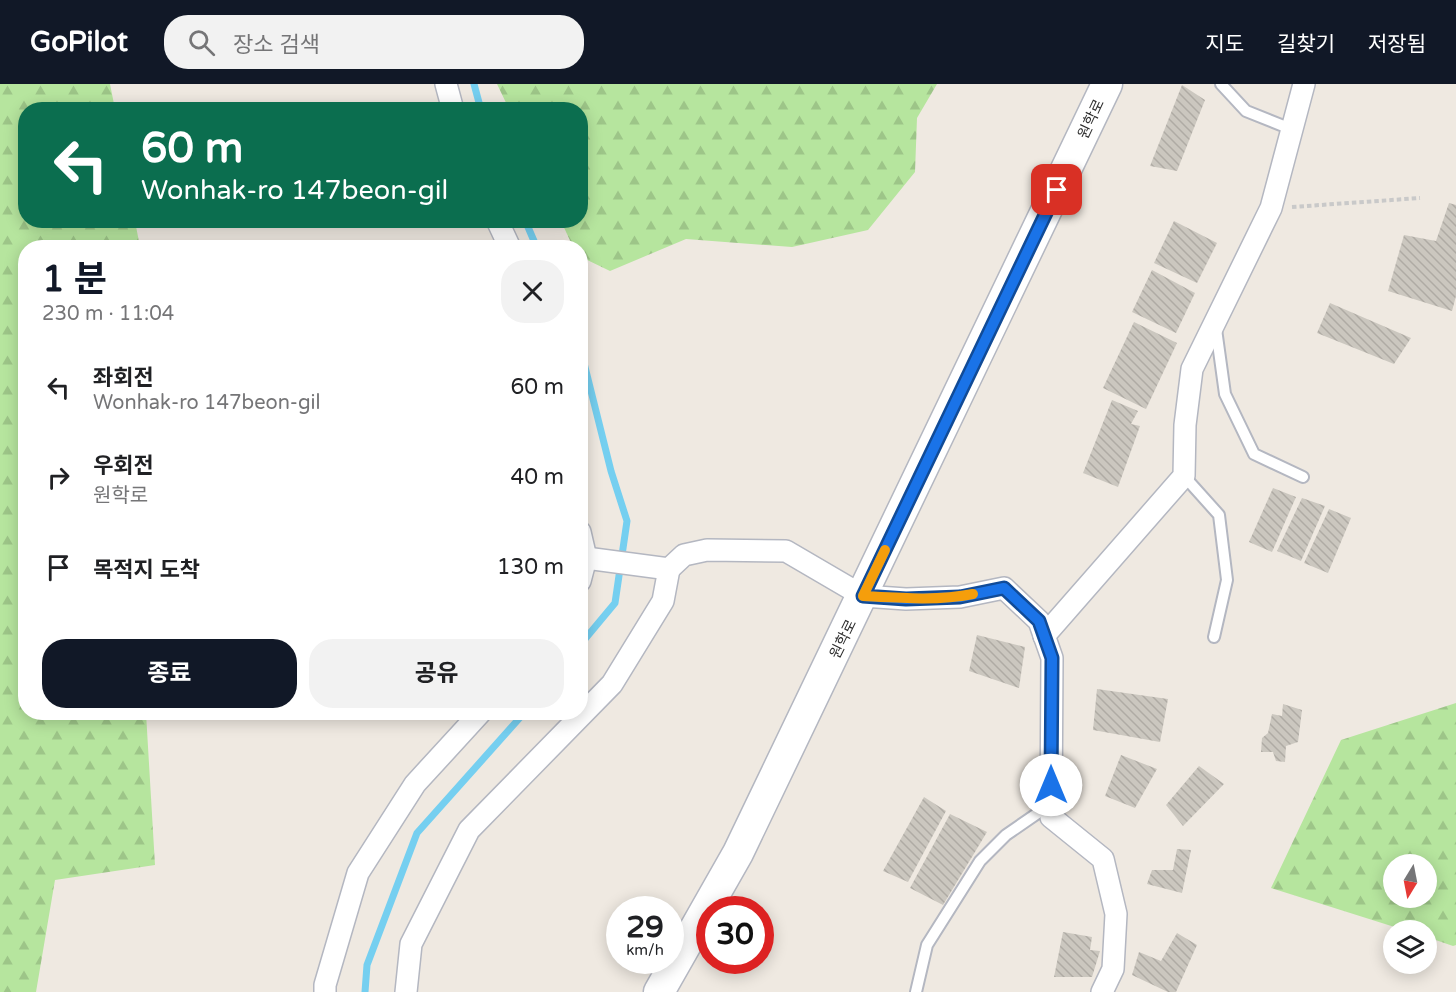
<!DOCTYPE html>
<html lang="ko">
<head>
<meta charset="utf-8">
<style>
	:root { --surface:#fff; --page:#f2f2f2; --text:#202124; --muted:#757577; --accent:#111827 }
	body { margin:0; font-family:"Varela Round","Noto Sans KR",sans-serif; background:var(--page); color:var(--text); height:100vh; display:flex; flex-direction:column; font-size:22px; white-space:nowrap }
	* { box-sizing:border-box; margin:0 }
	p { font-size:20px; color:var(--muted) }
	.icon { flex:none; width:33px; height:33px; fill:none; stroke:currentColor; stroke-width:2; stroke-linecap:round; stroke-linejoin:round }
	.map { position:relative; flex:1; overflow:hidden }
	.panel { position:absolute; left:18px; top:156px; width:570px; height:480px; display:flex; flex-direction:column; background:var(--surface); border-radius:24px; box-shadow:0 3px 15px #0003 }
	.panel>* { flex:none }
	.hud { position:absolute; left:18px; top:18px; width:570px; height:126px; border-radius:24px; box-shadow:0 3px 15px #0003; background:#0b6e4f; color:#fff; overflow:hidden }
	.needle { width:39px; rotate:190deg }
	.controls { position:absolute; left:1383px; top:770px; display:grid; gap:12px }
	.controls a { display:grid; place-items:center; width:54px; height:54px; border-radius:50%; background:var(--surface); box-shadow:0 3px 15px #0003; font-size:30px }
	.speed { position:absolute; left:606px; top:812px; display:flex; gap:12px; font-size:30px; font-weight:700; text-align:center }
	.speed>* { display:grid; place-content:center; width:78px; height:78px; border-radius:50%; background:var(--surface); box-shadow:0 3px 15px #0003; line-height:1 }
	.speed small { font-size:15px; font-weight:400 }
	.speed .limit { border:9px solid #d22; background:#fff; color:#111 }
	.pin { position:absolute; display:grid; place-items:center; width:51px; height:51px; color:#fff; margin:-26px; border-radius:12px; box-shadow:0 3px 9px #0006 }
	.me { position:absolute; width:66px; margin:-33px; rotate:0deg; stroke-linejoin:round; filter:drop-shadow(0 0 4px #0008) }
	.turn { display:flex; align-items:center; gap:21px; height:126px; padding:0 24px; font-size:27px }
	.turn .icon { width:78px; height:78px; stroke-width:2.5 }
	.turn b { display:block; font-size:42px; line-height:51px }
	.round { display:grid; place-items:center; flex:none; width:63px; height:63px; border-radius:24px; background:var(--page) }
	.summary { display:flex; align-items:center; justify-content:space-between; height:102px; padding:0 24px }
	h1 { font-size:36px; font-weight:700; line-height:45px; color:var(--accent) }
	.cta { display:flex; gap:12px; margin-top:auto; padding:12px 24px }
	.cta a { flex:1; height:69px; border-radius:24px; background:var(--accent); color:#fff; font-size:24px; font-weight:700; line-height:69px; text-align:center }
	.cta a+a { background:var(--page); color:var(--text) }
	ul { padding:0; list-style:none }
	li { display:flex; align-items:center; gap:18px; height:90px; padding:0 24px }
	li div { flex:1 }
	li b { display:block; font-size:22px }
	li em { font-style:normal }
	header { display:flex; align-items:center; gap:36px; box-sizing:border-box; height:84px; padding:0 30px; background:var(--accent); color:#fff }
	header strong { font-size:28px }
	nav { display:flex; gap:33px; margin-inline-start:auto; font-size:21px }
	.search { width:420px; height:54px; background:var(--page); display:flex; align-items:center; gap:15px; box-sizing:border-box; padding:0 21px; border-radius:24px; color:var(--muted); font-size:22px }
	.map>svg:first-child { display:block }
	.forest { fill:url(#forest-firs); fill-rule:evenodd }
	.lines { fill:none; stroke-linecap:round; stroke-linejoin:round }
	.stream { stroke:#75cff0; stroke-width:7 }
	.building { fill:url(#building-back-hatch) }
	.lane-casing { stroke:#b4b7c1; stroke-width:14 }
	.street-casing { stroke:#b4b7c1; stroke-width:24 }
	.secondary-casing { stroke:#b4b7c1; stroke-width:33 }
	.path { stroke:#c9c9c9; stroke-width:4; stroke-dasharray:4.5 3; stroke-linecap:butt }
	.lane { stroke:#fff; stroke-width:10 }
	.street { stroke:#fff; stroke-width:21 }
	.secondary { stroke:#fff; stroke-width:30 }
	.route-casing { stroke:#114b97; stroke-width:15 }
	.route { stroke:#1a73e8; stroke-width:10 }
	.slow { stroke:#f59e0b; stroke-width:10 }
	.labels { text-anchor:middle; dominant-baseline:central; stroke-width:4.5; stroke-linejoin:round; paint-order:stroke }
	.street-label { font-size:15px; fill:#2e2e2e; stroke:#fff }
</style>
</head>
<body>
<header>
<strong>GoPilot</strong>
<div class="search"><svg class="icon" aria-label="search" viewBox="0 0 24 24"><circle cx="10" cy="10" r="6"/><path d="M15 15l6 6"/></svg>장소 검색</div>
<nav><a>지도</a><a>길찾기</a><a>저장됨</a></nav>
</header>
<div class="map">
<svg width="1456" height="908" viewBox="0 0 1456 908">
	<defs>
		<pattern id="forest-firs" width="22" height="20" patternUnits="userSpaceOnUse" patternTransform="scale(1.5)"><rect width="22" height="20" fill="#b6e59e"/><path d="M5 1l3.5 6h-7zM16 11l3.5 6h-7z" fill="#9dc588"/></pattern>
		<pattern id="building-back-hatch" width="6" height="6" patternUnits="userSpaceOnUse" patternTransform="scale(1.5)"><rect width="6" height="6" fill="#cbc7bf"/><path d="M-1 5l2 2M0 0l6 6M5-1l2 2" fill="none" stroke="#afaba4"/></pattern>
	</defs>
	<rect width="100%" height="100%" fill="#efe9e1"/>
	<!-- forest -->
	<g class="forest">
		<path d="M0,0H110L115,25L26,26V136L135,137L140,163L26,164V628L146,629L155,781L55,796L36,908H0Z"/>
		<path d="M497,0H937L917,34L915,88L868,146L792,163L686,155L610,187L581,173L580,164L573,163L561,137L580,136V26L509,25Z"/>
		<path d="M1456,619V861L1453,862L1427,853L1426,846H1404L1271,804L1341,656ZM1394,780H1426V813H1394Z"/>
	</g>
	<g class="lines">
		<!-- stream -->
		<g class="stream">
			<path d="M474,0L481,26"/>
			<path d="M525,136L537,164"/>
			<path d="M580,263L611,387L627,437L615,519L580,561"/>
			<path d="M365,908L367,881L417,749L525,628"/>
		</g>
	</g>
	<!-- building -->
	<g class="building">
		<path d="M1182,1L1205,16L1177,87L1150,82Z"/>
		<path d="M1449,119L1456,121V212L1452,227L1388,207L1404,151L1436,157Z"/>
		<path d="M1174,137L1217,159L1197,199L1154,179Z"/>
		<path d="M1152,186L1195,209L1176,249L1132,228Z"/>
		<path d="M1330,219L1411,254L1394,280L1317,249Z"/>
		<path d="M1134,238L1177,259L1146,325L1103,304Z"/>
		<path d="M1112,316L1138,327L1131,340L1140,342L1118,403L1083,389Z"/>
		<path d="M1273,404L1296,413L1272,468L1249,458Z"/>
		<path d="M1302,414L1325,422L1301,477L1277,467Z"/>
		<path d="M1329,425L1351,434L1328,489L1304,479Z"/>
		<path d="M977,551L1025,563L1019,604L969,587Z"/>
		<path d="M1097,605L1168,615L1160,658L1093,646Z"/>
		<path d="M1283,620L1302,626L1298,658L1286,662L1285,678L1276,677L1273,668H1261L1262,654L1268,649L1272,630L1282,632Z"/>
		<path d="M1121,671L1157,685L1135,724L1105,712Z"/>
		<path d="M1199,682L1224,700L1183,742L1166,721Z"/>
		<path d="M924,713L946,727L908,798L883,787Z"/>
		<path d="M950,730L987,748L943,821L910,804Z"/>
		<path d="M1177,765L1191,766L1182,809L1147,800L1152,786H1173Z"/>
		<path d="M1063,848L1092,853L1090,866L1100,867L1092,893H1054Z"/>
		<path d="M1177,849L1197,861L1176,908H1168L1132,891L1139,868L1161,877Z"/>
	</g>
	<g class="lines">
		<!-- lane casing -->
		<g class="lane-casing">
			<g id="lane">
				<path d="M1221,0L1246,27L1291,45"/>
				<path d="M1216,245L1225,310L1254,370L1303,393"/>
				<path d="M1184,392L1219,431L1227,496L1214,553"/>
				<path d="M916,908L927,861L980,777L1006,751L1051,720"/>
			</g>
		</g>
		<!-- street casing -->
		<g class="street-casing">
			<g id="street">
				<path d="M446,0L453,26"/>
				<path d="M497,136L510,164"/>
				<path d="M580,448L586,474L580,497"/>
				<path d="M586,474L669,485"/>
				<path d="M669,485L684,471L707,466L786,467L863,512L906,515L960,513L1004,504L1039,537L1052,574L1051,733L1103,775L1116,830L1113,885L1102,908"/>
				<path d="M1044,552L1184,392L1185,341L1192,285L1271,124L1304,0"/>
				<path d="M325,908V901L358,789L415,700L481,628"/>
				<path d="M406,908L411,860L469,746L612,600L663,517L669,485"/>
			</g>
		</g>
		<!-- secondary casing -->
		<g class="secondary-casing">
			<path id="secondary" d="M659,908L738,769L1107,0"/>
		</g>
		<!-- path -->
		<path class="path" d="M1292,123L1420,114"/>
		<!-- lane -->
		<use href="#lane" class="lane"/>
		<!-- street -->
		<use href="#street" class="street"/>
		<!-- secondary -->
		<use href="#secondary" class="secondary"/>
	</g>
	<g class="lines">
		<!-- route casing -->
		<g class="route-casing">
			<path id="route" d="M1051,701L1052,574L1039,537L1004,504L960,513L906,515L863,512L1057,106"/>
		</g>
		<!-- route -->
		<use href="#route" class="route"/>
		<!-- slow -->
		<path class="slow" d="M885,466L863,512C900,514 937,517 973,510"/>
	</g>
	<g class="labels">
		<!-- street labels -->
		<g class="street-label">
			<text transform="translate(1091 35) rotate(-65)">원학로</text>
			<text transform="translate(843 555) rotate(-64)">원학로</text>
		</g>
	</g>
</svg>
<div class="controls">
<a><svg class="needle" viewBox="-14 -14 28 28"><path d="M0-13l5 13h-10z" fill="#e53935"/><path d="M0 13l5-13h-10z" fill="#757577"/></svg></a>
<a><svg class="icon" aria-label="layers" viewBox="0 0 24 24"><path d="M12 4l9 5-9 5-9-5zM3 14l9 5 9-5"/></svg></a>
</div>
<div class="speed"><div>29<small>km/h</small></div><div class="limit">30</div></div>
<div class="pin" style="left:1057px;top:106px;background:#d93025"><svg class="icon" aria-label="arrive" viewBox="0 0 24 24"><path d="M6 21V4h12l-3 4 3 4H6"/></svg></div>
<svg class="me" style="left:1051px;top:701px" viewBox="-20 -20 40 40"><circle r="19" fill="#fff"/><path d="M0-13L10 11 0 6-10 11z" fill="#1a73e8"/></svg>
<div class="hud">
<div class="turn"><svg class="icon" aria-label="left" viewBox="0 0 24 24"><path d="M17 20v-9H6M10 6l-5 5 5 5"/></svg><div><b>60 m</b>Wonhak-ro 147beon-gil</div></div>
</div>
<section class="panel">
<div class="summary"><div><h1>1 분</h1><p>230 m · 11:04</p></div><a class="round"><svg class="icon" aria-label="close" viewBox="0 0 24 24"><path d="M6 6l12 12M18 6L6 18"/></svg></a></div>
<ul>
<li><svg class="icon" aria-label="left" viewBox="0 0 24 24"><path d="M17 20v-9H6M10 6l-5 5 5 5"/></svg><div><b>좌회전</b><p>Wonhak-ro 147beon-gil</p></div><em>60 m</em></li>
<li><svg class="icon" aria-label="right" viewBox="0 0 24 24"><path d="M7 20v-9h11M14 6l5 5-5 5"/></svg><div><b>우회전</b><p>원학로</p></div><em>40 m</em></li>
<li><svg class="icon" aria-label="arrive" viewBox="0 0 24 24"><path d="M6 21V4h12l-3 4 3 4H6"/></svg><div><b>목적지 도착</b></div><em>130 m</em></li>
</ul>
<div class="cta"><a>종료</a><a>공유</a></div>
</section>
</div>
</body>
</html>
